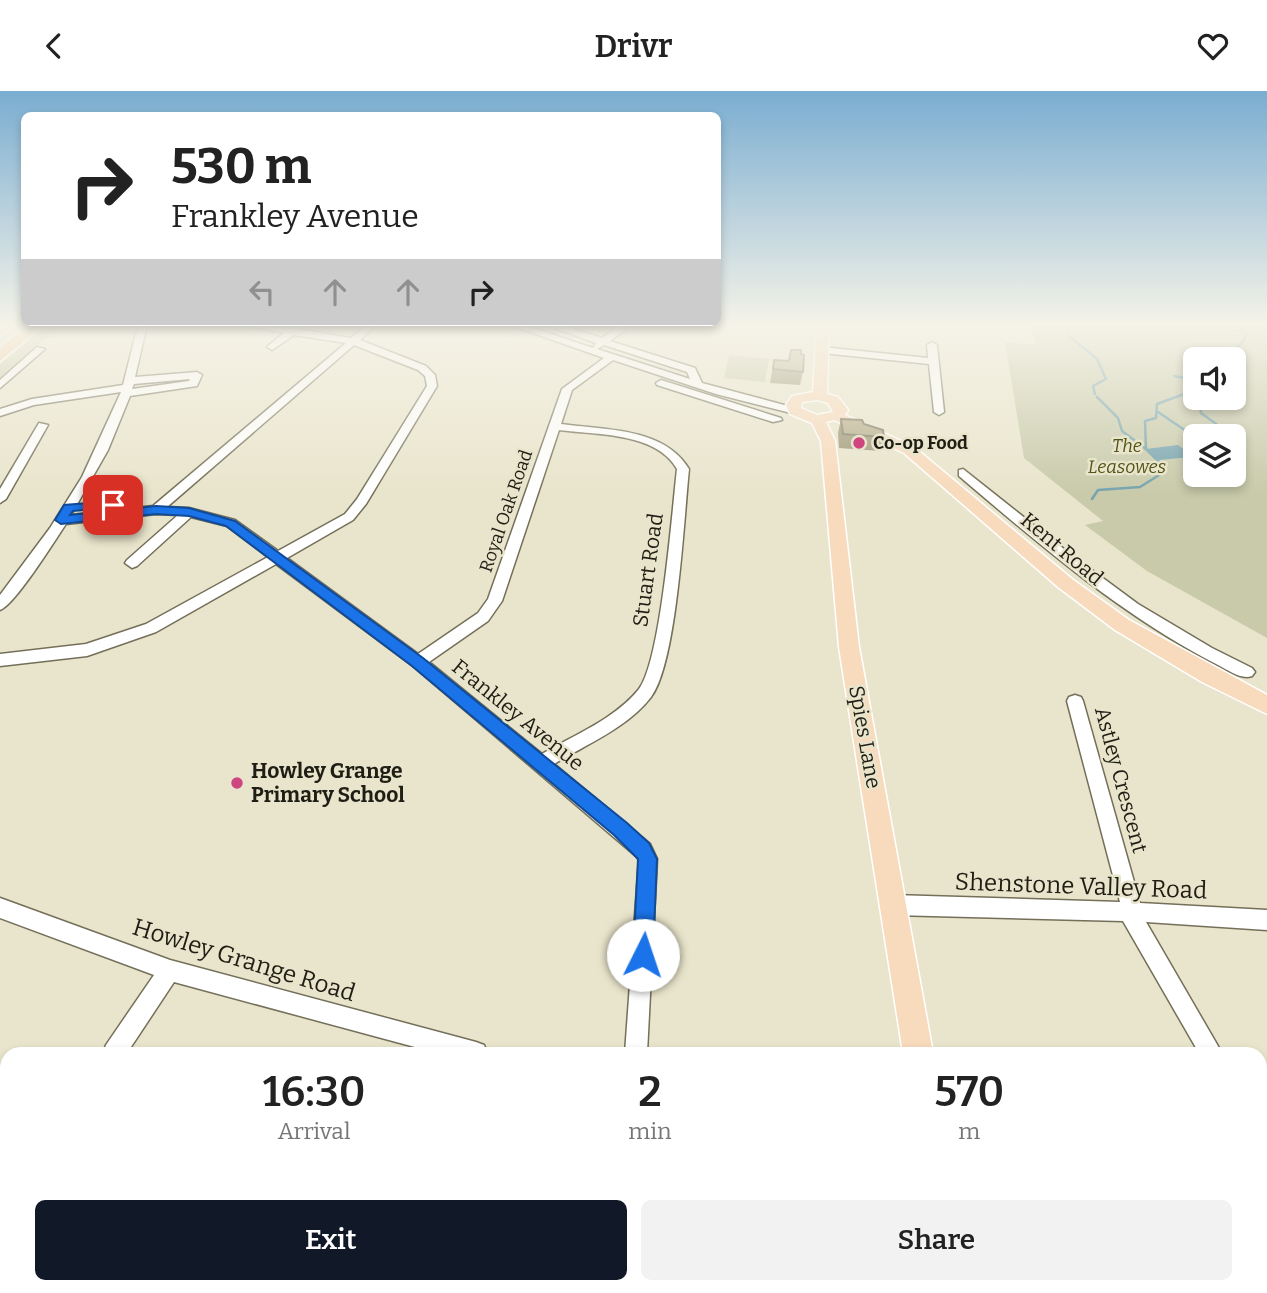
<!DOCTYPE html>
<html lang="en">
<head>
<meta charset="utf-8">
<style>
	:root { --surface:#fff; --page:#f2f2f2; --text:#222; --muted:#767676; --accent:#111827 }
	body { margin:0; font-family:Bitter,serif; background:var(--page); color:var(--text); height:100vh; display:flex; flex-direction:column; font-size:26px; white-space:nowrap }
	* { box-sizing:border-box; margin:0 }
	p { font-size:23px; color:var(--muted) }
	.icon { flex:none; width:38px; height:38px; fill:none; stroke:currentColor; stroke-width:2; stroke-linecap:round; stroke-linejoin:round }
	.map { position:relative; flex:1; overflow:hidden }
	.panel { position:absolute; left:0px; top:956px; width:1267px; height:247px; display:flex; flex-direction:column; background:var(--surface); border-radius:21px 21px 0 0; box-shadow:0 4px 10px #0003 }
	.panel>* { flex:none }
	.top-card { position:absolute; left:21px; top:21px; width:700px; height:214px; border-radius:10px; box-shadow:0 4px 10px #0003; background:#fff; color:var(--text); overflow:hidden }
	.controls { position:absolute; left:1183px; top:256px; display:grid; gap:14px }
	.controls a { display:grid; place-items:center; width:63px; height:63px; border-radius:10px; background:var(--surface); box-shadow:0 4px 10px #0003; font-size:35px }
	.pin { position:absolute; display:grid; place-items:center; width:60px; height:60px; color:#fff; margin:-30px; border-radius:14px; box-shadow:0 4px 10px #0006 }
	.me { position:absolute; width:77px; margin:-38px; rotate:4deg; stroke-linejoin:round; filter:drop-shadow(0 0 5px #0008) }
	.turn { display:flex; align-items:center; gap:24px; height:147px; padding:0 35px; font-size:32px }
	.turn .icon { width:91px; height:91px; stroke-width:2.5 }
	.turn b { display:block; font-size:49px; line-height:60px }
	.lanes { display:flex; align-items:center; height:66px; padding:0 35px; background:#0003; justify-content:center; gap:35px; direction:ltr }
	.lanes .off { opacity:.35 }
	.eta { display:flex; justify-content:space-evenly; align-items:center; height:119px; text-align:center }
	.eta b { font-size:42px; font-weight:600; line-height:49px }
	.button { display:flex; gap:14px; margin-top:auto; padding:14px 35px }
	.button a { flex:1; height:80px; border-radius:10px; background:var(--accent); color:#fff; font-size:28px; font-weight:600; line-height:80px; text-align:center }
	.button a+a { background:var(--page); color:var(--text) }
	header { display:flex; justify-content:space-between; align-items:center; height:91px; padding:0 35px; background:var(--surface); font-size:32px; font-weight:600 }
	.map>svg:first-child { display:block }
	.green { fill:#c8caaa; fill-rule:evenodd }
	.water { fill:#75a3ae }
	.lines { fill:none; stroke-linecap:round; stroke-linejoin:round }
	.stream { stroke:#75a3ae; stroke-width:2.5 }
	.minor-casing { stroke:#736f59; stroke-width:3 }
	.major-casing { stroke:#fff; stroke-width:3 }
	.highway-casing { stroke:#fff; stroke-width:4 }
	.minor { fill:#fff; fill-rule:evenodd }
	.major { fill:#f8dabc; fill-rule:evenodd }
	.highway { fill:#f4c28f; fill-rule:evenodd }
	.wall { fill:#9b9575 }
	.building { fill:#b4ad88; stroke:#7e795f; stroke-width:2 }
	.route { fill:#1a73e8; stroke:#114b97; stroke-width:2 }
	.poi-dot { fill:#cf457f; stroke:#e9e5cc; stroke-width:2.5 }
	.labels { text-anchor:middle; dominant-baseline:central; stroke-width:5; stroke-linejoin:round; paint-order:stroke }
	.far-poi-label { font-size:18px; font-weight:bold; fill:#1f1e14; stroke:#e9e5cc; text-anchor:start }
	.far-park-label { font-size:18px; font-style:italic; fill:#525416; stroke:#e9e5cc }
	.far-street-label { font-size:18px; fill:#1f1e14; stroke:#e9e5cc }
	.street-label { font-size:21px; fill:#1f1e14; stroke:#e9e5cc }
	.poi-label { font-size:21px; font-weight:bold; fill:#1f1e14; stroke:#e9e5cc; text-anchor:start }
	.near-street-label { font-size:24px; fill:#1f1e14; stroke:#e9e5cc }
</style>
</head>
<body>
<header><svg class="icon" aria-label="back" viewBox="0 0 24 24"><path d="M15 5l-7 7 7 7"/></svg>Drivr<svg class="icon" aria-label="heart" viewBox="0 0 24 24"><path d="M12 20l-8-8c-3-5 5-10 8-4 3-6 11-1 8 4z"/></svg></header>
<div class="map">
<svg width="1267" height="1202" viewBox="0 0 1267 1202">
	<rect width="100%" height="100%" fill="#e9e5cc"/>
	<!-- green -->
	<g class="green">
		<path d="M46,234H66L32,258L0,289V273Z"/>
		<path d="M1031,234H1267V547L1147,480L1085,434L1103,430L1024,367L1005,251L1036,254ZM1195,268H1234V306H1195ZM1195,345H1234V383H1195Z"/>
		<path d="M729,264L769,268L765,291L724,287Z"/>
	</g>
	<!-- water -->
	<path class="water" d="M1178,354L1192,364L1191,366L1159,369L1146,358Z"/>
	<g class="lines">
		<!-- stream -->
		<g class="stream">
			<path d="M1067,234L1069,245L1097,268L1106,288L1093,295L1095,303"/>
			<path d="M1227,239L1247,241L1243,251L1232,260L1231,268"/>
			<path d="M1174,285L1195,289"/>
			<path d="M1097,306L1118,327L1122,340L1146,358"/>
			<path d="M1199,306L1201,322L1219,335L1226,345"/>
			<path d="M1158,321L1195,346"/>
			<path d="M1092,408L1098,399L1140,396L1164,381L1162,374L1146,358L1145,330L1156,327L1157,313L1195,299"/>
		</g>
		<!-- minor casing -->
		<g class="minor-casing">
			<g id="minor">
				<path d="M138,234H147L135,286L197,281L202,284L197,295L130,305L108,359L71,424L153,415L346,252L294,244L272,259L267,256L269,254L284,242L243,234L293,237L351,247L366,234H376L360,249L426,275L435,284L437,295L366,413L353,429L287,467L418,563L478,522L488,508L562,298L604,267L510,234H524L593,257L596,252L546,234H561L602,247L620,234H631L610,250L695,277L702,292L799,318V322L795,323L716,303L613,269L572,299L561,333C604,339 664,336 689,378C684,426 677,572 651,606C627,637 587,653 554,673L650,753L657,768L647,962H625L639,769L636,765L413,575L276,473L156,541L87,565L0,575V563L86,553L146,533L268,466L227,435L191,426L137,475L132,477L125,472L127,469L178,424L156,423L66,433C55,449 15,514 0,519V504L50,437L82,386L121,301L34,314L0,325V318L32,308L123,294ZM354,254L418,279L425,285L427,295L357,408L345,423L278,460L235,429L189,417L167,416ZM604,254L687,281L690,288L597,258ZM190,288L189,290L132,298L134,293ZM559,339C596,344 656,341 677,378C672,421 661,569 639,598C615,628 574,644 542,663L429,571L488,530L502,510Z"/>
				<path d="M932,251L937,254L944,321L939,324L934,321L929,273L822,262L817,259L822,256L928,267L927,254Z"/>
				<path d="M37,256L45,258L0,297V289Z"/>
				<path d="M661,289L781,327L782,329L773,331L657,294L656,292Z"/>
				<path d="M39,332L48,334L6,408L0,412V398Z"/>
				<path d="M963,378L1069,462L1138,513L1212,557L1252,577L1255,581L1252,585C1241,589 1228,579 1218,574C1122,525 1040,454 959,385V379Z"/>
				<path d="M1075,604L1081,606L1083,610L1140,812L1267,819V839L1146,831L1222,962H1199L1123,830L893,824L886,821L883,814L886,807L893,804L1120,811L1067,610L1069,606Z"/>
				<path d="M0,807L170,869L476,951L484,954L487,962H437L174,891L127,962H103L106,954L154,884L0,827Z"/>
				<path d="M1260,1034L1267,1037V1070L1260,1067Z"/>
				<path d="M7,1111V1144L0,1147V1114Z"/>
				<path d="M594,1195H620L619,1202H593Z"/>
			</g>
		</g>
		<!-- major casing -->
		<g class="major-casing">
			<g id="major">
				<path d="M817,234H829L827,303L838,306L848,319L845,324L914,356L1072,488L1129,529L1267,604V623L1202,591L1115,539L1058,496L904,362L834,329L826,331L835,350L859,556L933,962H903L839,556L821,350L812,332L790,323L786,314L792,305L813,301ZM817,309L828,312L833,321L817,324L801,317L802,311Z"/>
				<path d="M958,1195H994L996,1202H960Z"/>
			</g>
		</g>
		<!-- highway casing -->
		<g class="highway-casing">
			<g id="highway">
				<path d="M0,234H15L0,245Z"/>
				<path d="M28,234H44L0,270V257Z"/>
			</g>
		</g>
		<!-- minor -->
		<use href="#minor" class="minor"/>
		<!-- major -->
		<use href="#major" class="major"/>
		<!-- highway -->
		<use href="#highway" class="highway"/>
	</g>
	<!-- wall -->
	<g class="wall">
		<path d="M791,259L803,281L800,294L770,292L774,269L789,270Z"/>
		<path d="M841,328L864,333L884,346L880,360L839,357L838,342Z"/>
	</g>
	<!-- building -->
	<g class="building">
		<path d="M791,259H801V263L804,264L803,281L773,278L774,269L789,270Z"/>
		<path d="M841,328L862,329L864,333L883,339L884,346L843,343Z"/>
	</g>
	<!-- sky -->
	<linearGradient id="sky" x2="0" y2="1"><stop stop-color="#7aadd1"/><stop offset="0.58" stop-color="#f5f3e8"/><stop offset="1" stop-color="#f5f3e8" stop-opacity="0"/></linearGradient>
	<rect width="1267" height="403" fill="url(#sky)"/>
	<!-- route -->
	<path class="route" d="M113,410L119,414L117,416L73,420L70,424L156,415L189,417L235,430L423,567L627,732L649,752L657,768L653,864L650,871L643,874L636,871L633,864L638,768L614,744L412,575L226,435L189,425L156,423L61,433L55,429L64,414Z"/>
	<!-- markers -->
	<g class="poi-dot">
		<circle cx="859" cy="352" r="7"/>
		<circle cx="237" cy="692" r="7"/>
	</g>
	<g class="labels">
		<!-- far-poi labels -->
		<g class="far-poi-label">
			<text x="873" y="352">Co-op Food</text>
		</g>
		<!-- far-park labels -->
		<g class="far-park-label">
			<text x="1127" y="355">The<tspan x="1127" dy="21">Leasowes</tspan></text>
		</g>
		<!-- far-street labels -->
		<g class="far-street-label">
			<text transform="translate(506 420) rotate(-71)">Royal Oak Road</text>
		</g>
		<!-- street labels -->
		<g class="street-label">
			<text transform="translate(1062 458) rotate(40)">Kent Road</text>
			<text transform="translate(648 479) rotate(-82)">Stuart Road</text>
			<text transform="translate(518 624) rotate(39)">Frankley Avenue</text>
			<text transform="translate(865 646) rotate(80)">Spies Lane</text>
			<text transform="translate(1121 689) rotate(75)">Astley Crescent</text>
		</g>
		<!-- poi labels -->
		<g class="poi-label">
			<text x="251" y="680">Howley Grange<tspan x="251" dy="24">Primary School</tspan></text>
		</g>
		<!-- near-street labels -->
		<g class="near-street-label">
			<text transform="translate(1081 795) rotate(2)">Shenstone Valley Road</text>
			<text transform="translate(244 869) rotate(17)">Howley Grange Road</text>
		</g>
	</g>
</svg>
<div class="controls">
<a><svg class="icon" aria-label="sound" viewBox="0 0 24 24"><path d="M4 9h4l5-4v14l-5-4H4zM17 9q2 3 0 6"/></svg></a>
<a><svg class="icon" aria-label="layers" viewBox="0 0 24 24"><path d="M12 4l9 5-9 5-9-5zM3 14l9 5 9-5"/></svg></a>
</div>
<div class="pin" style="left:113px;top:414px;background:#d93025"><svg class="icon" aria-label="arrive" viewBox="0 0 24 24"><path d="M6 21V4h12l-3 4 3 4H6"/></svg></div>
<svg class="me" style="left:643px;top:864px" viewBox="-20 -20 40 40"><circle r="19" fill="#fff"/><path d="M0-13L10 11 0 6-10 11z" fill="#1a73e8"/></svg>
<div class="top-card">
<div class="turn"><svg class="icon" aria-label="right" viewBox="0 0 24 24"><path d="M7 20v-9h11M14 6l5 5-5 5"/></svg><div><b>530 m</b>Frankley Avenue</div></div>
<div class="lanes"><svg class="icon off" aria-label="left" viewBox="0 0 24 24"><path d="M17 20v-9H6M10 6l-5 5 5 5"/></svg><svg class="icon off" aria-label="ahead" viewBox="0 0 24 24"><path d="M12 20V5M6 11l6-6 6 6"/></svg><svg class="icon off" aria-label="ahead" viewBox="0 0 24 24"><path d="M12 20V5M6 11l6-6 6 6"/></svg><svg class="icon" aria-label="right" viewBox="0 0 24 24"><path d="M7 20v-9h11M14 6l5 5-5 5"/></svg></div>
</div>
<section class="panel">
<div class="eta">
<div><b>16:30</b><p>Arrival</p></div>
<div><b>2</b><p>min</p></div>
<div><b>570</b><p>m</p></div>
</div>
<div class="button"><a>Exit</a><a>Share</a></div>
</section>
</div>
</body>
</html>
